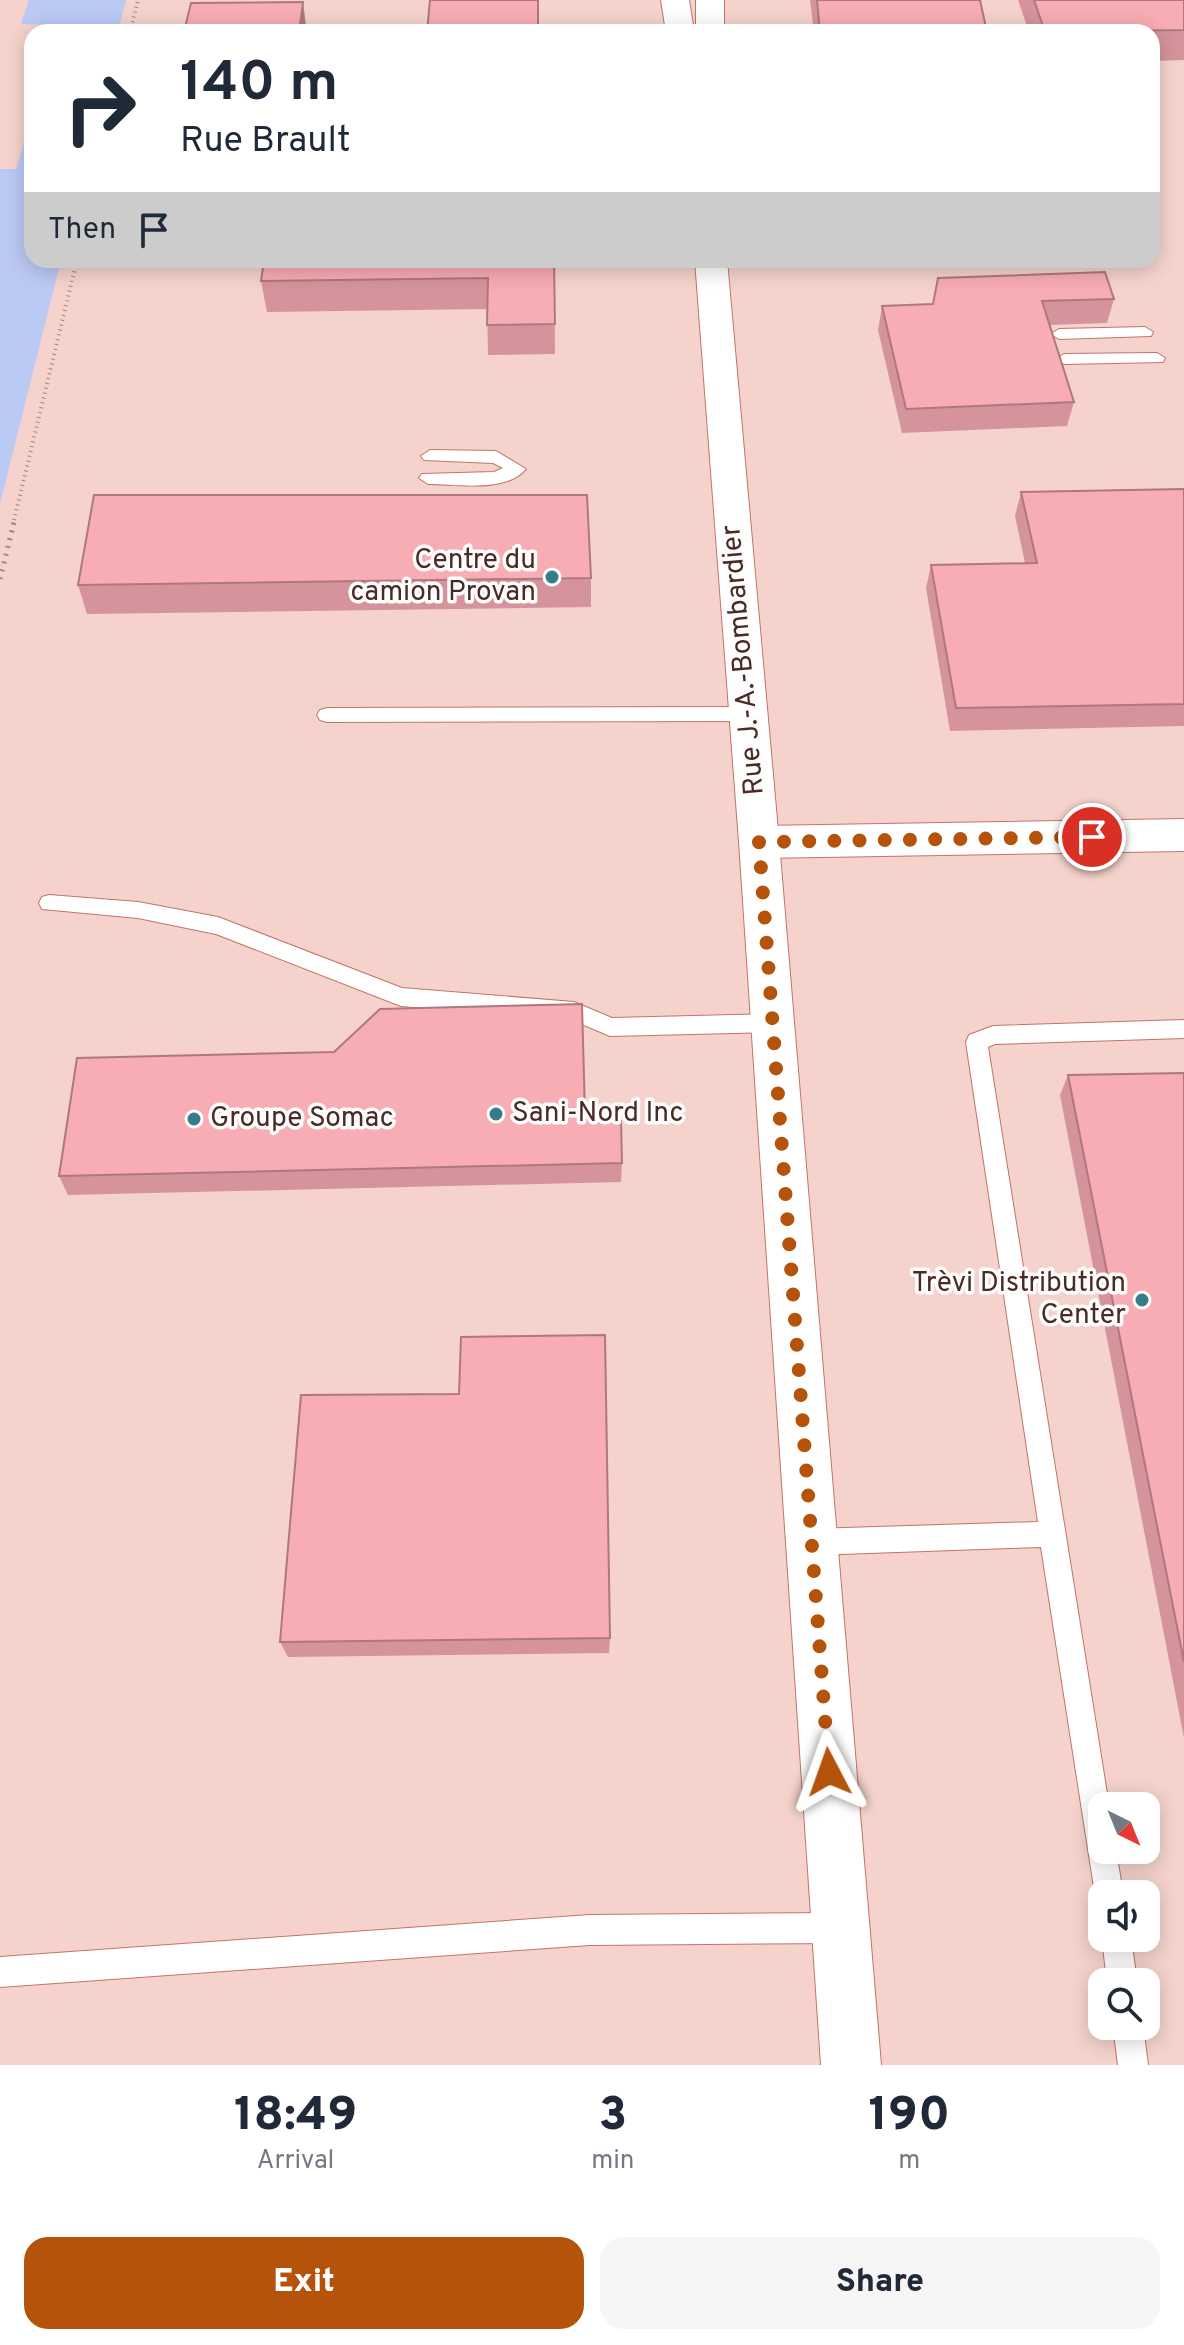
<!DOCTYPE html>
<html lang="en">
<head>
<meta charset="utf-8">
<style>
	:root { --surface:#fff; --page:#f6f6f7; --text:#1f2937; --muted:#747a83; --accent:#b45309 }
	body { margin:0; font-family:Overpass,sans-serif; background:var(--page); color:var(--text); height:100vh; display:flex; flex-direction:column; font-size:30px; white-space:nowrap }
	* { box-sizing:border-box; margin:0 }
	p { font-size:26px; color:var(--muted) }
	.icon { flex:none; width:44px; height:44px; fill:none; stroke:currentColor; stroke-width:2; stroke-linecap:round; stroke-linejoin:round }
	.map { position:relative; height:2065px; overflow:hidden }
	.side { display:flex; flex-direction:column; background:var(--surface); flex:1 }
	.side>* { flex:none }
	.hud { position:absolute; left:24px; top:24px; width:1136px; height:244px; border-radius:24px; box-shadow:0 4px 20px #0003; background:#fff; color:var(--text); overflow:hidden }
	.needle { width:52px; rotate:137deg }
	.controls { position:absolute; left:1088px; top:1792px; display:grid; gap:16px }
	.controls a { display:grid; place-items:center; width:72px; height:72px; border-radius:16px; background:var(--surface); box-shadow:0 4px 20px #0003; font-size:40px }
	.pin { position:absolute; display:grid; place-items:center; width:68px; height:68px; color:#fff; margin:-34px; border:4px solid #fff; border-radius:50%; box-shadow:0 2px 8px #0007 }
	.me { position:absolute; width:88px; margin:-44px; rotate:356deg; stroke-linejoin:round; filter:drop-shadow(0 0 6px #0008) }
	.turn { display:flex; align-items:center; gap:28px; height:168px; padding:0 24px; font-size:36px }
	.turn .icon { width:104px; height:104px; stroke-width:2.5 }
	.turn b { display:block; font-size:56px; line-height:68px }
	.then { display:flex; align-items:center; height:76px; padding:0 24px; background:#0003; gap:16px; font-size:30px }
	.eta { display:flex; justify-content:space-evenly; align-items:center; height:136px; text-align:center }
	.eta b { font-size:48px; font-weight:800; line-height:56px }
	.cta { display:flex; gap:16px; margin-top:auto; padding:16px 24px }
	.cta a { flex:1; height:92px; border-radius:24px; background:var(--accent); color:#fff; font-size:32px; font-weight:800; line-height:92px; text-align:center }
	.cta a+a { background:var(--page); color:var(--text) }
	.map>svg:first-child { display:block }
	.green { fill:#bbc9f5 }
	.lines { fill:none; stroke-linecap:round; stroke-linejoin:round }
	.lane-casing { stroke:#c17566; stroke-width:2 }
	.street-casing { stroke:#c17566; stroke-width:2 }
	.secondary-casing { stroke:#c17566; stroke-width:2 }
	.path-far1 { stroke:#a6857f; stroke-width:4; stroke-dasharray:1 4; stroke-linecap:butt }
	.path { stroke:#a6857f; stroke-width:5; stroke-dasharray:2 6; stroke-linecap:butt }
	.lane { fill:#fff; fill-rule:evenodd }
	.street { fill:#fff; fill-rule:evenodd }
	.secondary { fill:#fff; fill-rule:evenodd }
	.wall { fill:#d5949b }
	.shaded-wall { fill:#ae787e }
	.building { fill:#f8acb4; stroke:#ae787e; stroke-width:2 }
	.route { stroke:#b45309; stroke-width:14; stroke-dasharray:0 25.2 }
	.poi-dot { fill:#377c89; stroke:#fdfdfd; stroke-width:3 }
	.labels { text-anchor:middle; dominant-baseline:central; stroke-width:7; stroke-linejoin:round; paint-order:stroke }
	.poi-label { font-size:28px; fill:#4a2a24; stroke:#fdfdfd; text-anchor:end }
	.street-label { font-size:28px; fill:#4a2a24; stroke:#fdfdfd }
</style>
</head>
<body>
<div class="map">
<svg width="1184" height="2065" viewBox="0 0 1184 2065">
	<rect width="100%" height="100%" fill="#f5d3cc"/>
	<!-- green -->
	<g class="green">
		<path d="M29,0H126L118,32H58L60,25L21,24Z"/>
		<path d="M32,117V260H61L0,504V169H16Z"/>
	</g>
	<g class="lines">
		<!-- lane casing -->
		<g class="lane-casing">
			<g id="lane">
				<path d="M1145,327L1153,332L1151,336L1059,339L1051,334L1059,329Z"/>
				<path d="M1157,353L1165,358L1163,362L1064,364L1056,359L1064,354Z"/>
				<path d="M430,450L496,451L526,469C506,493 456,484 428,484L419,478L422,474L494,472L503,468L493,463L424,460L421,456Z"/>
				<path d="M748,707L755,709L758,714L755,719L748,721L327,722L320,720L317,715L320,710L327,708Z"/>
				<path d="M49,895L138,902L218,917L402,988L574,1002L612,1018L772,1014L780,1017L783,1023L780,1029L772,1032L610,1036L572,1020L401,1006L216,934L138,918L42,909L39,903L42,897Z"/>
				<path d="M1184,1020V1038L995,1044L988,1047L1109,1806H1102V1850H1116L1123,1894H1102V1906L1095,1894L1041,1547L812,1555L803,1551L799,1542L803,1533L812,1529L1038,1522L966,1042L969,1035L993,1026Z"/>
				<path d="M840,1913L850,1918L855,1928L850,1938L840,1943L590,1945L0,1987V1957L590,1915Z"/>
				<path d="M1102,1937L1131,1938L1137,1982H1107Z"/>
				<path d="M1113,2026H1143L1148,2065H1118Z"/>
			</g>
		</g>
		<!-- street casing -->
		<g class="street-casing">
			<path id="street" d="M1184,819V851L759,858L745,853L739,842L745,831L759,826Z"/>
		</g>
		<!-- secondary casing -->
		<g class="secondary-casing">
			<g id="secondary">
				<path d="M661,0H689L694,32H666Z"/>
				<rect x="696" y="0" width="28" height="32"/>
				<path d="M695,260H727L779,842L881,2065H821L739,842Z"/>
			</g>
		</g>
		<!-- path-far1 -->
		<g class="path-far1">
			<path d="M130,32L138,0"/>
			<path d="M14,520L77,260"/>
		</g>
		<!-- path -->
		<path class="path" d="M0,579L15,518"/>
		<!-- lane -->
		<use href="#lane" class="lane"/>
		<!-- street -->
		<use href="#street" class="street"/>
		<!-- secondary -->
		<use href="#secondary" class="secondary"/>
	</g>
	<!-- wall -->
	<g class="wall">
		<path d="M810,0H980L987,32H814Z"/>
		<path d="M1018,0H1184V60L1152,61V32H1029Z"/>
		<path d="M554,260L555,354L488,355L487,309L267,312L261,281Z"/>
		<path d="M1114,299L1107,323L1049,325L1074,402L1067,426L902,433L878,330L882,306Z"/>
		<path d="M1184,489V726L950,731L926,588L931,565L1025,563L1015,516L1021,492Z"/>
		<path d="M591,578V607L87,614L78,585Z"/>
		<path d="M334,1052L585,1114L622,1163L621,1182L68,1195L59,1176Z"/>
		<path d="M1184,1073V1738L1060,1095L1068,1075Z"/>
		<path d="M610,1638L609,1653L288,1657L280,1642Z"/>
	</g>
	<!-- shaded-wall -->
	<path class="shaded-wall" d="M303,2L306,26V32H299Z"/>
	<!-- building -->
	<g class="building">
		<path d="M430,0H538V32H427Z"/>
		<path d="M817,0H980L987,32H820Z"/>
		<path d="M1034,0H1184V30L1045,32Z"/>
		<path d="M303,2L299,32H184L191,3Z"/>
		<path d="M264,260H554L555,324L487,325L488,278L261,281Z"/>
		<path d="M1105,272L1114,299L1042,301L1074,402L906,409L882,306L933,304L938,278Z"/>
		<path d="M1184,489V704L956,708L931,565L1037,563L1021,492Z"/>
		<path d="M94,495H587L591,578L78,585Z"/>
		<path d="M582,1004L585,1114L621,1121L622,1163L59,1176L77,1058L334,1052L380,1009Z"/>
		<path d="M1184,1073V1662L1068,1075Z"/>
		<path d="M605,1335L610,1638L280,1642L301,1395L459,1394L461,1337Z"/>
	</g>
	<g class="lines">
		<!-- route -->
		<path class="route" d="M829,1772L759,842L1092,837"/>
	</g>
	<!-- markers -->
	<g class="poi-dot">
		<circle cx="552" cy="577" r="8"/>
		<circle cx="496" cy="1114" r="8"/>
		<circle cx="194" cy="1119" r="8"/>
		<circle cx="1142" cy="1300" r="8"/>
	</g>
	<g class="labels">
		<!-- poi labels -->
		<g class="poi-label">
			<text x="536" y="561">Centre du<tspan x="536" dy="32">camion Provan</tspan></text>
			<text x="512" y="1114" text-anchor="start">Sani-Nord Inc</text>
			<text x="210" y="1119" text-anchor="start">Groupe Somac</text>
			<text x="1126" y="1284">Trèvi Distribution<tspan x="1126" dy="32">Center</tspan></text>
		</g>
		<!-- street labels -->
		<g class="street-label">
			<text transform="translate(744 660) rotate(-95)">Rue J.-A.-Bombardier</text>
		</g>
	</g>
</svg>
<div class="controls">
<a><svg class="needle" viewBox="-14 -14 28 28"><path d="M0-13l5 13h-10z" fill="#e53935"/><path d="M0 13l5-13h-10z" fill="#747a83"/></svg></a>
<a><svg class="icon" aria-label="sound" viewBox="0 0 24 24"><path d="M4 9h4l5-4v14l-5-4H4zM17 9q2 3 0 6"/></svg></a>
<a><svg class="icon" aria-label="search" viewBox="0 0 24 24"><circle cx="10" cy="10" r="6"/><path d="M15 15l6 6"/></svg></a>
</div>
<div class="pin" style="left:1092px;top:837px;background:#d93025"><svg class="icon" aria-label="arrive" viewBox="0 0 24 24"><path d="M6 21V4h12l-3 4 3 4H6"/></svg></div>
<svg class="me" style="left:829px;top:1772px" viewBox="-20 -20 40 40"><path d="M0-17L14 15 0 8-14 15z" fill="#b45309" stroke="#fff" stroke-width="4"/></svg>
<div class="hud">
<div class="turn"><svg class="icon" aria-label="right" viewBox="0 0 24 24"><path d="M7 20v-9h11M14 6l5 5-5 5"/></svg><div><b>140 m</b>Rue Brault</div></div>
<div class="then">Then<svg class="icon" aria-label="arrive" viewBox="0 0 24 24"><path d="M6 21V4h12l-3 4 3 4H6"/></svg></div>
</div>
</div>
<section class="side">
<div class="eta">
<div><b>18:49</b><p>Arrival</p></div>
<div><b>3</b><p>min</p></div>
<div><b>190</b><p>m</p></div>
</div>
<div class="cta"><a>Exit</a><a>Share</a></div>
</section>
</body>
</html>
